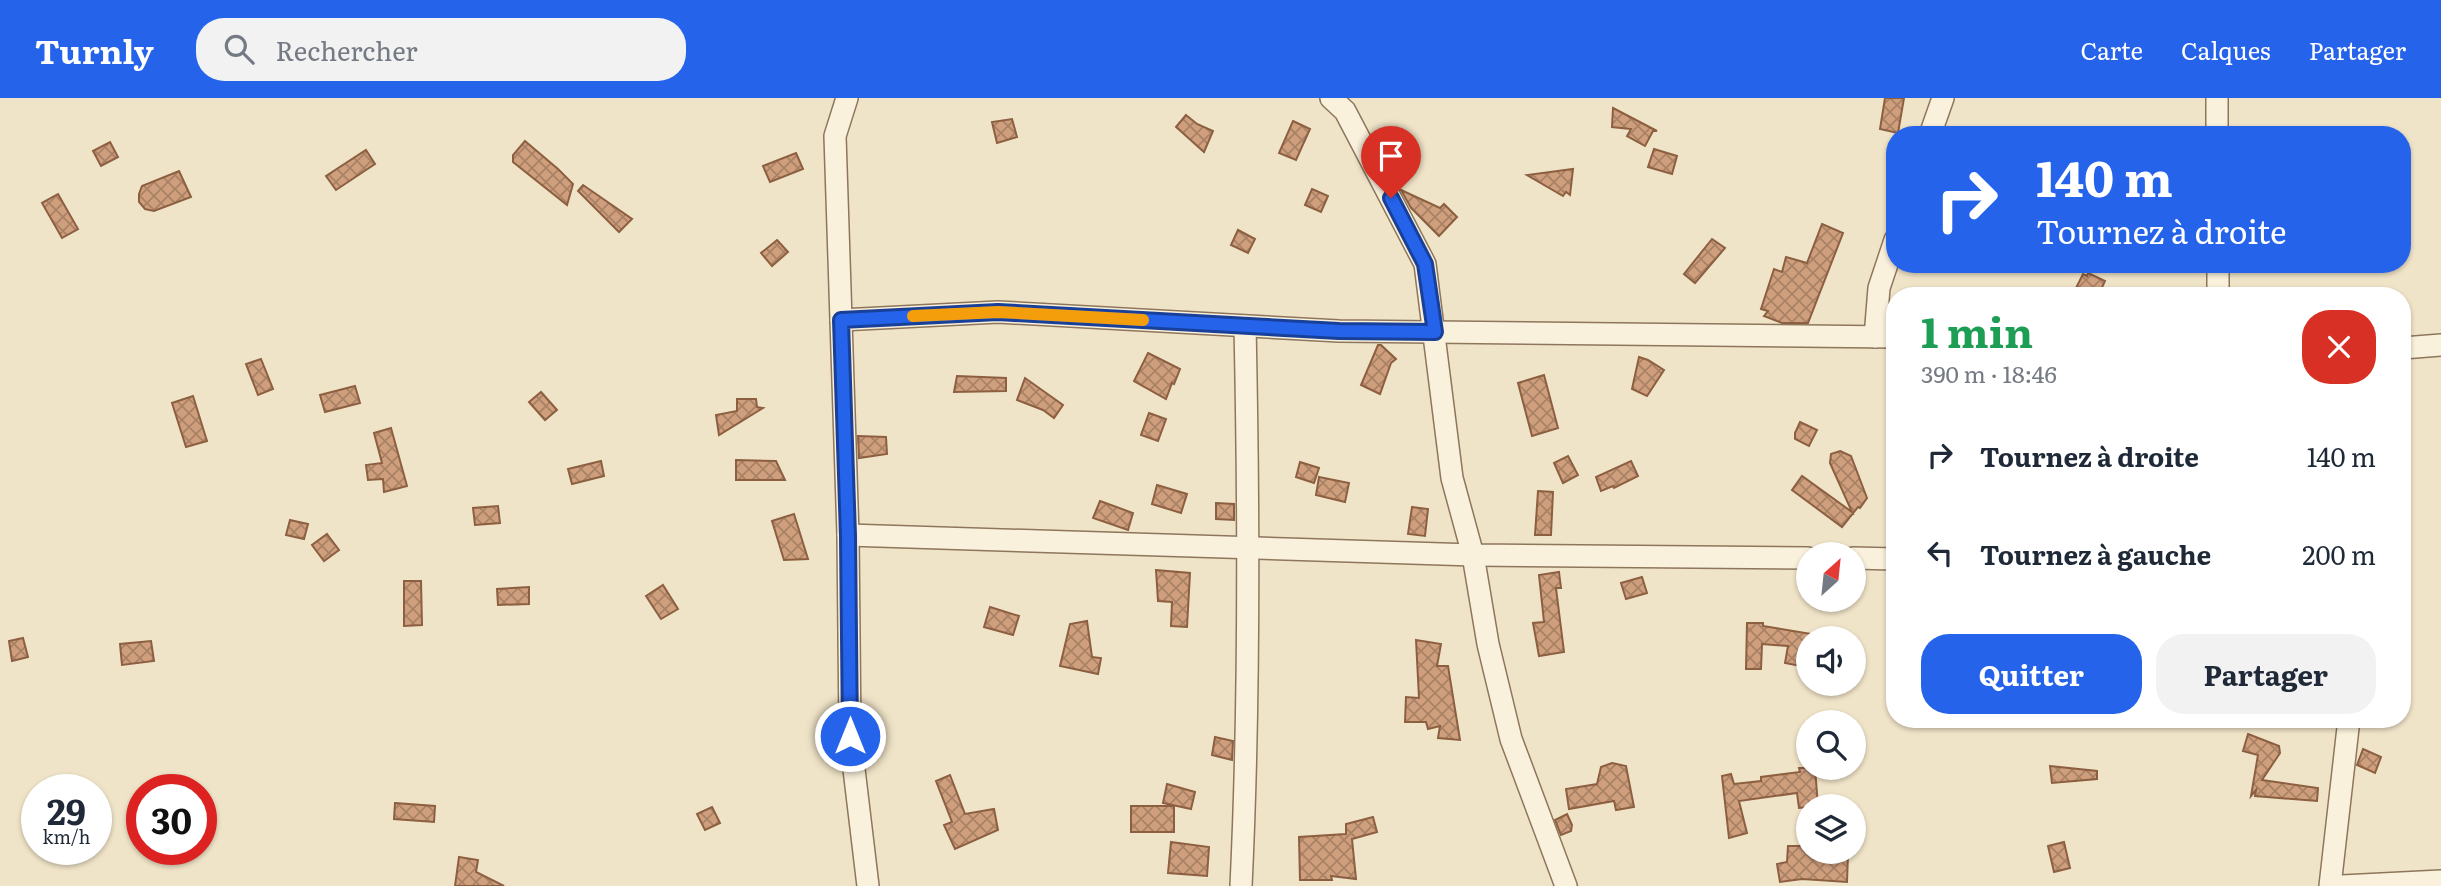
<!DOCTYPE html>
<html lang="fr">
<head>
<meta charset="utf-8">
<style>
	:root { --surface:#fff; --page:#f2f2f3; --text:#1f2937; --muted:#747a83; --accent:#2563eb }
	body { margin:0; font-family:Literata,serif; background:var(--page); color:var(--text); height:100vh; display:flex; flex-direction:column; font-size:26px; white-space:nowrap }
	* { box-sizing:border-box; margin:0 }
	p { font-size:23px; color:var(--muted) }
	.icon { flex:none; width:38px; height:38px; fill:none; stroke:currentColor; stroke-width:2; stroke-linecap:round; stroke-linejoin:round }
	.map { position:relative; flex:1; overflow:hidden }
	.drawer { position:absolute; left:1886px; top:189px; width:525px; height:441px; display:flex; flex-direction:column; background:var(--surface); border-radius:28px; box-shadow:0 2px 5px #0004 }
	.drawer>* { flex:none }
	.top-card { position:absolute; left:1886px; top:28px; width:525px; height:147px; border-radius:28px; box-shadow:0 2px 5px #0004; background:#2563eb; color:#fff; overflow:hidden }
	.needle { width:46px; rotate:27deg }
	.tools { position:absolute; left:1796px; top:444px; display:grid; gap:14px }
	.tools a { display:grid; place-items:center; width:70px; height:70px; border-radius:50%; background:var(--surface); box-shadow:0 2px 5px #0004; font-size:35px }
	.speed { position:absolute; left:21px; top:676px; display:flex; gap:14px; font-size:35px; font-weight:700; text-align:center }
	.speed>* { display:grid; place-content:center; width:91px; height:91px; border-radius:50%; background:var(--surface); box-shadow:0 2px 5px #0004; line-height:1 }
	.speed small { font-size:18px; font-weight:400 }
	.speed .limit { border:10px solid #d22; background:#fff; color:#111 }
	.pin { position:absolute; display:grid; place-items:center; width:60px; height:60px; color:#fff; margin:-72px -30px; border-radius:50% 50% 50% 0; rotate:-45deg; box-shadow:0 0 7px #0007 }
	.pin .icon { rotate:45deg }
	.me { position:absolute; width:77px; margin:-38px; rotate:0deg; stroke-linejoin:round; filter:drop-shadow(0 0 5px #0008) }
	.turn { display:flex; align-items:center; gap:24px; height:147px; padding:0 35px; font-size:32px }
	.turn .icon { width:91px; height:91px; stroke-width:2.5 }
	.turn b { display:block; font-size:49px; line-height:60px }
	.round { display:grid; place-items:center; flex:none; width:74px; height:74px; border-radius:28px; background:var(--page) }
	.overview { display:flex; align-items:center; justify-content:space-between; height:119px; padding:0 35px }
	h1 { font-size:42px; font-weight:700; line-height:52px; color:#1e9e55 }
	.cta { display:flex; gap:14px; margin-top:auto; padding:14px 35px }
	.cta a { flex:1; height:80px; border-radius:28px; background:var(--accent); color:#fff; font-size:28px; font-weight:700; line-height:80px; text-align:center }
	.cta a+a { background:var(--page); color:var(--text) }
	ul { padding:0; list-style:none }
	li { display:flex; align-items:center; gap:21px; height:98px; padding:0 35px }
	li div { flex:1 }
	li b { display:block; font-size:26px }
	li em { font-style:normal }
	header { display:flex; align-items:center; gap:42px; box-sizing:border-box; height:98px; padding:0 35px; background:var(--accent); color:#fff }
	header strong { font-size:33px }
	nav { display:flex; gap:38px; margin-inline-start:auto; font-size:24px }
	.search { width:490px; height:63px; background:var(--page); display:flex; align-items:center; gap:18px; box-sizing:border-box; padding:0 24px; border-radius:28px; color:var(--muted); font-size:26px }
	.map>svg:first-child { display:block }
	.building { fill:url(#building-cross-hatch); stroke:#8d5f41; stroke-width:2 }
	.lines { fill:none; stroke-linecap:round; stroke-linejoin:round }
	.street-casing { stroke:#8d765c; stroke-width:24 }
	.street { stroke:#faf1dc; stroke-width:21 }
	.route-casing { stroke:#184099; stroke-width:18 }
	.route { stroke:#2563eb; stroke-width:12 }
	.slow { stroke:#f59e0b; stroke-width:12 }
</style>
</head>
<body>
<header>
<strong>Turnly</strong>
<div class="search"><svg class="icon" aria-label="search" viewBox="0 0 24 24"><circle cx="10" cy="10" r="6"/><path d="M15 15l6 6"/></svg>Rechercher</div>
<nav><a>Carte</a><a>Calques</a><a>Partager</a></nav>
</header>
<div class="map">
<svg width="2441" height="788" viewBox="0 0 2441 788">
	<defs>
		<pattern id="building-cross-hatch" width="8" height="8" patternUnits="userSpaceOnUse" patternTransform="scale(1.75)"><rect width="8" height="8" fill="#cf9f7d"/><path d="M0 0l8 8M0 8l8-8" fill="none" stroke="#a98266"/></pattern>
	</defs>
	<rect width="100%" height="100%" fill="#f0e4c8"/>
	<!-- building -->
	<g class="building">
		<path d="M1885,0H1904L1898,35L1880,31Z"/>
		<path d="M1613,10L1657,33H1653L1645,48L1627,38L1631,31L1612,29Z"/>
		<path d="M1186,17L1197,26L1213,33L1204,54L1176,29Z"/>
		<path d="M1012,21L1017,39L997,45L992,24Z"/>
		<path d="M1293,23L1310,31L1296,62L1279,55Z"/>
		<path d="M525,43L558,71L573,86L567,107L513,64V57Z"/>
		<path d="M110,44L118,59L101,68L93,53Z"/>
		<path d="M1654,51L1677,58L1672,76L1648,69Z"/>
		<path d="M366,52L375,66L336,92L326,78Z"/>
		<path d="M796,55L803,71L770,84L763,68Z"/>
		<path d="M1573,71L1570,97L1566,94L1563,98L1527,77Z"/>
		<path d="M179,73L191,99L154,113L145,111L139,104V96L142,88Z"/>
		<path d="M583,87L632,121L619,134L578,93Z"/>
		<path d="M1312,91L1328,98L1321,114L1305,107Z"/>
		<path d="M1401,92L1440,110L1444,106L1457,119L1439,138L1411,110Z"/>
		<path d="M58,96L78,131L62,140L42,105Z"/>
		<path d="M1822,126L1843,135L1808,225H1782L1764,218L1768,213L1761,211L1774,171L1782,174L1786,159L1807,165Z"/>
		<path d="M1238,132L1255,141L1248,155L1231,147Z"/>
		<path d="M1712,141L1725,150L1695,185L1684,176Z"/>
		<path d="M777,142L788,154L772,168L761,155Z"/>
		<path d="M2088,175L2105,183L2098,198H2072L2083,176L2087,178Z"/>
		<path d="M1378,247H1381L1396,261L1391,265L1380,296L1361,287Z"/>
		<path d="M1148,255L1180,271L1174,286L1172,285L1166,301L1134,283Z"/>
		<path d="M1639,259L1648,262L1664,272L1647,298L1632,291Z"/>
		<path d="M261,261L273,291L258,297L246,266Z"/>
		<path d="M1544,277L1558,330L1532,338L1518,285Z"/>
		<path d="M957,278L1006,280V293L954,294Z"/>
		<path d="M1025,280L1063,307L1054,320L1043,312L1017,302Z"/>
		<path d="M355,288L360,305L325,314L320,297Z"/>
		<path d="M541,294L557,312L545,322L529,304Z"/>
		<path d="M193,298L207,343L186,349L172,305Z"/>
		<path d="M737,301H756L757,309L763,310L719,337L716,317L737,313Z"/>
		<path d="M1149,315L1166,321L1158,343L1141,337Z"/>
		<path d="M1800,324L1817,332L1809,348L1795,341V335Z"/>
		<path d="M391,330L407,388L384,394L383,381L368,382L366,367L382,365L374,335Z"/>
		<path d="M858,338L886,339L887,356L859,360Z"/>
		<path d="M1840,353L1851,358L1867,400L1860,410L1858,409L1842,429L1792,392L1802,378L1852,414L1830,365L1831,356Z"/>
		<path d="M1568,358L1578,377L1563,385L1554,365Z"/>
		<path d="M736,362L776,363L785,382H736Z"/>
		<path d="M601,363L604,378L572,386L568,371Z"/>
		<path d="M1631,363L1638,378L1614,390L1613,388L1601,393L1596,379Z"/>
		<path d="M1300,364L1319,370L1314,385L1296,379Z"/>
		<path d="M1319,379L1349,385L1345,404L1316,397Z"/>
		<path d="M1157,387L1187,396L1181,415L1152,406Z"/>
		<path d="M1538,393L1553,394L1551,437H1535Z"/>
		<path d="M1100,403L1133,415L1128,432L1093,420Z"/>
		<path d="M1216,405L1234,406V422L1216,421Z"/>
		<path d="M498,408L500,425L475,427L473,410Z"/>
		<path d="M1412,409L1428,411L1425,438L1408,436Z"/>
		<path d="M794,416L808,461L784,462L772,423Z"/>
		<path d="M290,422L308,426L304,441L286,437Z"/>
		<path d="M327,436L339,452L324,463L312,447Z"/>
		<path d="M1156,472L1190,475L1187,529L1171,528L1172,504L1158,503Z"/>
		<path d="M1559,474L1561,490H1556L1564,554L1539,558L1533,525L1544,524L1539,477Z"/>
		<path d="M1642,479L1647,495L1626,501L1621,485Z"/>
		<path d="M404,483H421L422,527L404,528Z"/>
		<path d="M663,487L678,511L661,521L646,498Z"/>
		<path d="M529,489V506L498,507L497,491Z"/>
		<path d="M990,509L1019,518L1013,537L984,529Z"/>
		<path d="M1087,523L1092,559L1101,560L1098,576L1060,568L1070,526Z"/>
		<path d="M1747,525H1763V528L1830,539V541H1808V549H1804L1801,568L1785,565L1788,548L1762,546L1761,571H1746Z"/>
		<path d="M23,540L28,559L12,563L9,543Z"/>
		<path d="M1416,542L1441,546L1437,568H1448L1460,642L1438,640L1440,628L1428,631L1426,624H1405L1406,599L1419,600Z"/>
		<path d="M151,543L154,563L122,567L120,546Z"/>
		<path d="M2248,636L2279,648L2280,655L2262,682L2318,690L2317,703L2255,698L2256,692L2251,698L2258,657L2243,653Z"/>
		<path d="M1215,639L1233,643L1232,662L1212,657Z"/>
		<path d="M2363,651L2381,659L2375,675L2357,667Z"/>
		<path d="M1612,665L1626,668L1634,709L1616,712L1614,703L1569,711L1566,691L1597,686L1601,669Z"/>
		<path d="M2050,668L2097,673V681L2052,685Z"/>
		<path d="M1799,670H1815L1818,708L1799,710L1797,695L1739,703L1747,735L1729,740L1722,678L1731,676L1734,686L1761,683V679L1800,674Z"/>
		<path d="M950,677L965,716L994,711L998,732L955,751L944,727L952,724L936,683Z"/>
		<path d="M1167,686L1195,694L1191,711L1163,705Z"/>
		<path d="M395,705L435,708L434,724L394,721Z"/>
		<rect x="1131" y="708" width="43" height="26"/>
		<path d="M712,709L720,725L705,732L697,716Z"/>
		<path d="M1567,716L1572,727L1571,733L1561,737L1555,722Z"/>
		<path d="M1373,719L1377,734L1352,741L1356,781L1331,778L1332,782H1300L1299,739L1346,736V726Z"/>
		<path d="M1171,744L1209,749L1207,778L1168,775Z"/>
		<path d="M2064,744L2070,770L2054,774L2048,748Z"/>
		<path d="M1788,748H1808V754L1848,757L1847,784L1802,781L1780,784L1777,766L1787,764Z"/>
		<path d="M459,759L478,762L476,774L504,788H455Z"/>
	</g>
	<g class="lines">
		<!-- street casing -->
		<g class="street-casing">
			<g id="street">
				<path d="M847,0L835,38L848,437L850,638L868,788"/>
				<path d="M1331,0L1345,13L1425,166L1452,380L1473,457L1488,546L1511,641L1566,788"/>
				<path d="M2217,0V37"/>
				<path d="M1930,37L1943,0"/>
				<path d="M2218,166V198"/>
				<path d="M841,222L998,214L1339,233L1895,239"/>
				<path d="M1875,239L1879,190L1895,142"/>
				<path d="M2403,250L2441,247"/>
				<path d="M848,437L1473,457L1808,460"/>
				<path d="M1853,460L1895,461"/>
				<path d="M1241,788C1250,601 1249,415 1245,228"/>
				<path d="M2330,788L2349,621"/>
				<path d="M2342,788L2441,783"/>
			</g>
		</g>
		<!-- street -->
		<use href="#street" class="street"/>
	</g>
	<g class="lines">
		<!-- route casing -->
		<g class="route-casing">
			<path id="route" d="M850,638L848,438L841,222L998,214L1339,233L1435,234L1425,166L1391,100"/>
		</g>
		<!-- route -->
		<use href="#route" class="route"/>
		<!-- slow -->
		<path class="slow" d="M913,218L998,214L1143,222"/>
	</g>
</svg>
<div class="tools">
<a><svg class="needle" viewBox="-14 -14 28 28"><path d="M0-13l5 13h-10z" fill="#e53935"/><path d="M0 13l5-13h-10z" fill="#747a83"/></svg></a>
<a><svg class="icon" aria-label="sound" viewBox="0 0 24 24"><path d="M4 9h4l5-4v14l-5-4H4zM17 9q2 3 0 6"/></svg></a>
<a><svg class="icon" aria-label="search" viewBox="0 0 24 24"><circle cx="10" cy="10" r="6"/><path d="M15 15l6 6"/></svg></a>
<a><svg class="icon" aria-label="layers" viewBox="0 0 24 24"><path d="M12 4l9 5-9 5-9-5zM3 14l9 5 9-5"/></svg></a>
</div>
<div class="speed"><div>29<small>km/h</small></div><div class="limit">30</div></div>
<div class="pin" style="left:1391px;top:100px;background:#d93025"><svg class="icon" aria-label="arrive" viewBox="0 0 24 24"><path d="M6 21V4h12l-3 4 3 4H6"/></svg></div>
<svg class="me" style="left:850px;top:638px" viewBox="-20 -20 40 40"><circle r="17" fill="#2563eb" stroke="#fff" stroke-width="3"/><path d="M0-11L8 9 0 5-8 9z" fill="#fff"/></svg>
<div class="top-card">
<div class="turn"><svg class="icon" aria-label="right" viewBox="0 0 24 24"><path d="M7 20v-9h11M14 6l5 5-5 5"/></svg><div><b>140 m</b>Tournez à droite</div></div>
</div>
<section class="drawer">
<div class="overview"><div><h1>1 min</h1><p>390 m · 18:46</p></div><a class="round" style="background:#d93025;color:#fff"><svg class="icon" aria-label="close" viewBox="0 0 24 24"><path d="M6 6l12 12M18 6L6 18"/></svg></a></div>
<ul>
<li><svg class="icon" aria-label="right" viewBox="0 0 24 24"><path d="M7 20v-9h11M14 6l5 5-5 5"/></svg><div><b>Tournez à droite</b></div><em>140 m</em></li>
<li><svg class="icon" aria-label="left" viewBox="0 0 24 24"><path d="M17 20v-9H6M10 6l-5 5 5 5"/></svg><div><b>Tournez à gauche</b></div><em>200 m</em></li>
</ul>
<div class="cta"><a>Quitter</a><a>Partager</a></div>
</section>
</div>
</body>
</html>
